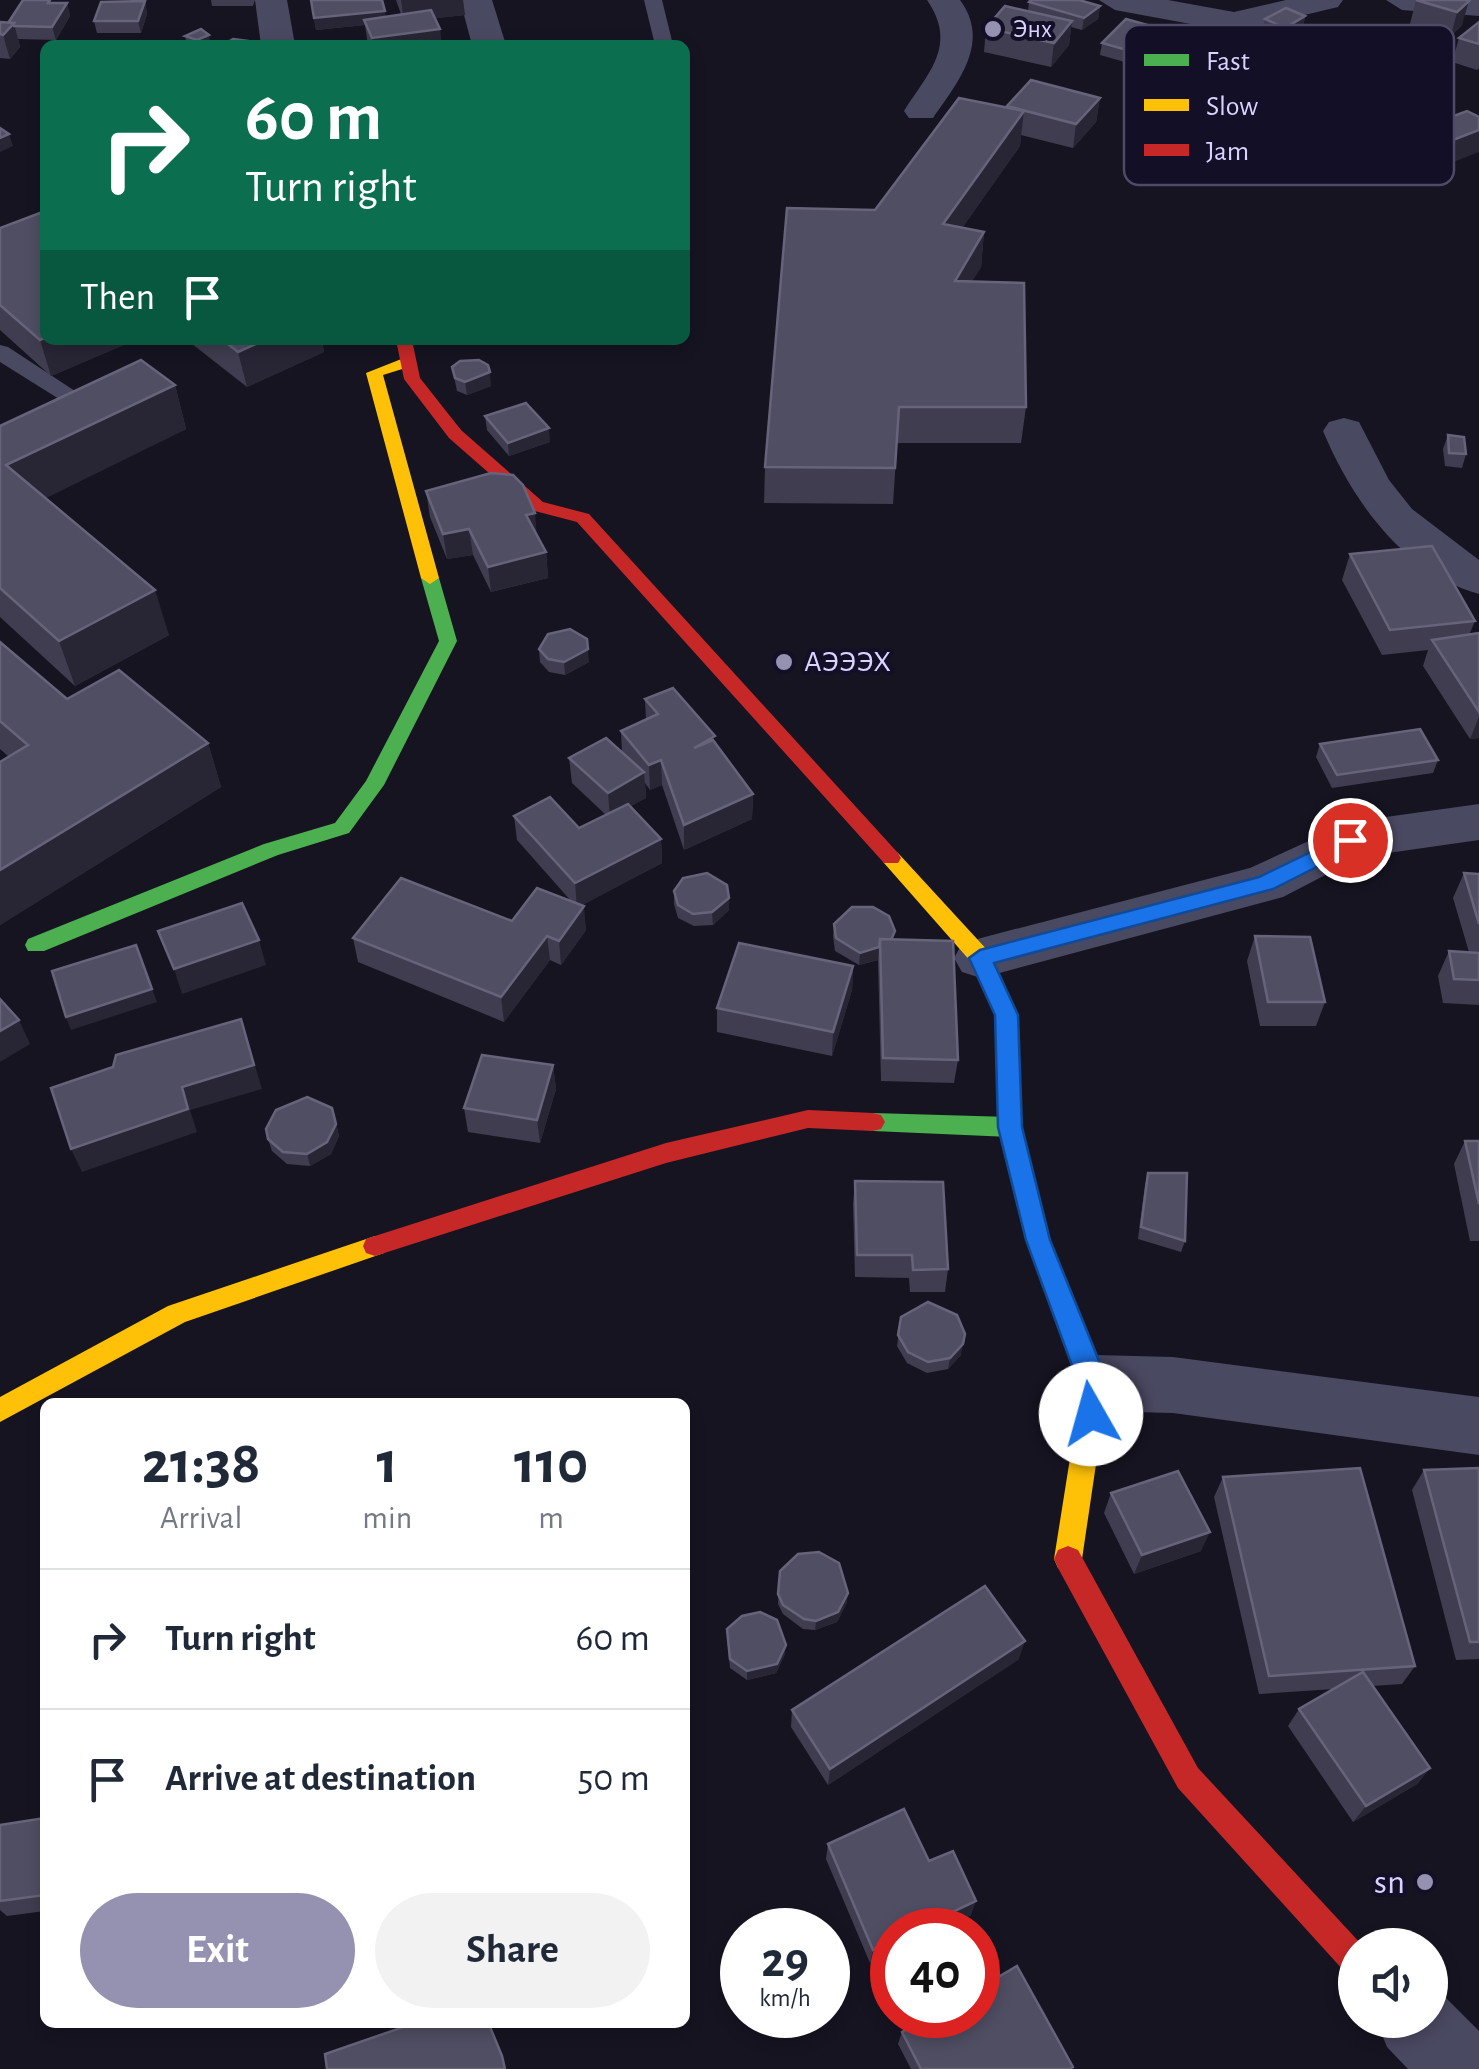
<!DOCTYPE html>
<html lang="en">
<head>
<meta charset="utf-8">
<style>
	:root { --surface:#fff; --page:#f2f2f3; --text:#1f2937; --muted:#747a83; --line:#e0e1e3; --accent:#9591b1 }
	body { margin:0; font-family:"Alegreya Sans",sans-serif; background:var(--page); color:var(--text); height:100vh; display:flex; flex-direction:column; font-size:38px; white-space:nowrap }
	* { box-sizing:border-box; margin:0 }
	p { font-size:32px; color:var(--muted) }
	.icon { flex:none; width:55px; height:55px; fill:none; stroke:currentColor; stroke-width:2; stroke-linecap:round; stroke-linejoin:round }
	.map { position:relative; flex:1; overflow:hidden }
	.details { position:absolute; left:40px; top:1398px; width:650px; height:630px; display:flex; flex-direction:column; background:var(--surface); border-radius:15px; box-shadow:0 5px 15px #0003 }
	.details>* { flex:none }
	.banner { position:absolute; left:40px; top:40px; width:650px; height:305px; border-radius:15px; box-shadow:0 5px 15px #0003; background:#0b6e4f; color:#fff; overflow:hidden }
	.buttons { position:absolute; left:1338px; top:1928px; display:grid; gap:20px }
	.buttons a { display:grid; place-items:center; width:110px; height:110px; border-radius:50%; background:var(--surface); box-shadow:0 5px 15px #0003; font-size:50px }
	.speed { position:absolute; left:720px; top:1908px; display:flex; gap:20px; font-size:50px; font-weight:700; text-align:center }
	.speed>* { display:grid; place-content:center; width:130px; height:130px; border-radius:50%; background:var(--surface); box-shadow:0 5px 15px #0003; line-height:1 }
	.speed small { font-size:25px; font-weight:400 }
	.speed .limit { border:15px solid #d22; background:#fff; color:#111 }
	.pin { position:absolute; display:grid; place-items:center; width:85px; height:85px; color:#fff; margin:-42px; border:5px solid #fff; border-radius:50%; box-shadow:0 2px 10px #0007 }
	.me { position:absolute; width:110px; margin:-55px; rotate:353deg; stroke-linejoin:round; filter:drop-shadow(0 0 8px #0008) }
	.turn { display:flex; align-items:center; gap:35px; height:210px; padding:0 40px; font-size:45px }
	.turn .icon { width:130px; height:130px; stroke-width:2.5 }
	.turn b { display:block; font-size:70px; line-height:85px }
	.then { display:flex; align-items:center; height:95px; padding:0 40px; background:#0003; gap:20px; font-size:38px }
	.eta { display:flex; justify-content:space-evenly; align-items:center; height:170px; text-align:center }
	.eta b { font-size:60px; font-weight:700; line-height:70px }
	.button { display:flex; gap:20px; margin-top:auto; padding:20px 40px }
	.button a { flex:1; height:115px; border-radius:60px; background:var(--accent); color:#fff; font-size:40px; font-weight:700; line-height:115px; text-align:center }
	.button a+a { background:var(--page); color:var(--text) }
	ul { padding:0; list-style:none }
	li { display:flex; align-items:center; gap:30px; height:140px; padding:0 40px; border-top:2px solid var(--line) }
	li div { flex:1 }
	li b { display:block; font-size:38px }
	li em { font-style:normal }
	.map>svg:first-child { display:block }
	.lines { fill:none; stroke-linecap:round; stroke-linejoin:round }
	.lane { fill:#4a4962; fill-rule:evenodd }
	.street { fill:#4a4962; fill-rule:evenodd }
	.fast { fill:#4caf50; fill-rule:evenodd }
	.slow { fill:#ffc107; fill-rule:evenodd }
	.jam { fill:#c62828; fill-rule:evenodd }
	.wall { fill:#403d50 }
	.shaded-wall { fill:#282635 }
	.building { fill:#504e63; stroke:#66637b; stroke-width:2.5 }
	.route { fill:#1a73e8; stroke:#114b97; stroke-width:2.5 }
	.poi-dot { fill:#9591b1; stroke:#130f26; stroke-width:4 }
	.labels { text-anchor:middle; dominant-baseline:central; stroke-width:8; stroke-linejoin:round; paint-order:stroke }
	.far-poi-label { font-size:25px; fill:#d9d4ff; stroke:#130f26; text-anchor:start }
	.poi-label { font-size:30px; fill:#d9d4ff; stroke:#130f26; text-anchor:start }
	.near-poi-label { font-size:35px; fill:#d9d4ff; stroke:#130f26; text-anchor:end }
	.key { fill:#130f26; stroke:#4e4a67; stroke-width:2.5 }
	.key-label { font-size:28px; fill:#d9d4ff }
</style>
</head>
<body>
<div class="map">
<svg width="1479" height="2069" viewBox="0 0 1479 2069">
	<rect width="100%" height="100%" fill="#161421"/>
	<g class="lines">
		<!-- lane -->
		<g class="lane">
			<path d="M644,0H662L673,45H655Z"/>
			<path d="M0,345L8,347L110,414L99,421L91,419L0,362Z"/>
		</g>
		<!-- street -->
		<g class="street">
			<path d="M255,0H287L295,45H261Z"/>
			<path d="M460,0H492L506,45H472Z"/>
			<path d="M927,0H960C991,42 959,81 933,118H909L904,111C929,72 958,45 927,0Z"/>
			<path d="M1099,0H1168L1234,12L1286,0H1343L1338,7L1234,32L1115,10Z"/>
			<path d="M1386,0H1479V16L1402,10Z"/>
			<path d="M1344,418L1359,422L1389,480L1412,509L1479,560V594C1403,573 1352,500 1323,431L1329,422Z"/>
			<path d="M1479,804V840L1360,857L1283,897L981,978L962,972L954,958L962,944L981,938L1250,868L1350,822Z"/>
			<path d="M1095,1355L1173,1357L1479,1397V1455L1173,1413L1095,1411L1073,1403L1064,1383L1073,1363Z"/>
			<path d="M1430,1988L1441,1993L1479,2031V2069H1408L1387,2047L1376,2020H1430Z"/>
		</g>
		<!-- fast -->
		<g class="fast">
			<path d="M430,572L439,578L457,641L384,785L349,833L278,855L44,951H28L25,945L28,939L264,844L335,823L366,781L439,641L421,578Z"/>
			<path d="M873,1113L1010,1117L1018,1120L1022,1127L1018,1134L1010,1137L873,1131L865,1129L861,1122L865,1115Z"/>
		</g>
		<!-- slow -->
		<g class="slow">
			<path d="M409,356L415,357V365L383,375L439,578L430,584L421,578L366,373Z"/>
			<path d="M891,850L898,853L989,952L1018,1015L1022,1127L1050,1240L1100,1373L1108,1383L1082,1559L1078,1568L1068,1572L1058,1568L1054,1559L1081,1389L1026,1240L998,1127L996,1015L972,963L884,863L881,858L884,853Z"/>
			<path d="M375,1236L384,1239L387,1246L384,1253L185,1322L0,1422V1397L168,1306Z"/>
		</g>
		<!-- jam -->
		<g class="jam">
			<path d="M396,340H412L420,378L461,430L543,502L589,514L898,853L901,858L898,863H884L577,522L531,510L449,438L404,379Z"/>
			<path d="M808,1110L873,1113L881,1115L885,1122L881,1129L873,1131L808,1128L666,1163L375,1256L366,1253L363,1246L366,1239L375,1236L666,1143Z"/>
			<path d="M1068,1546L1078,1550L1198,1768L1362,1945H1355V1975L1344,1971L1178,1788L1058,1568L1054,1559L1058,1550Z"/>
		</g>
	</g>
	<!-- wall -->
	<g class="wall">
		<path d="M211,0H255L253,6H212Z"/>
		<path d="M311,0L385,17L401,14L396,0H463L465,15L435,18L442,45H368L365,25L316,30Z"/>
		<path d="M1416,0H1466L1462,25L1451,36L1410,24Z"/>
		<path d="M145,1L147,14L141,33H97L94,21Z"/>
		<path d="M1029,2L1100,6L1098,19L1082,30L1071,27L1069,45L1051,67L984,52L986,28L1028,11Z"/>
		<path d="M54,3H67L70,16L56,40L18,39L20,47L10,59L0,58V22L8,23Z"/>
		<path d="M1305,16L1303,28L1283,40L1262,32L1265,19Z"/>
		<path d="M1479,22V68L1477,70L1452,62L1459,38Z"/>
		<path d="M1173,32L1171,44L1146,68L1100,55L1102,43Z"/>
		<path d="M185,36L211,45H187Z"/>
		<path d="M1398,45L1392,69L1354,94L1325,80L1330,56Z"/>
		<path d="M1271,95L1337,96L1334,109L1302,124L1268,107Z"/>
		<path d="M1100,98L1096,122L1073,148L1021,135L1020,146L962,228L984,232L981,267L972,281L1026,407L1021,443H897L893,504L764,503L765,467L875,210L1007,108V106Z"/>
		<path d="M1479,117L1420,175L1394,160L1401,135Z"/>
		<path d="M0,228L45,340H135L51,376L0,330Z"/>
		<path d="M187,340H322L324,352L247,387Z"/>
		<path d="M452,367L491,386L467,395L457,391Z"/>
		<path d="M175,385L186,429L45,498L169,635L75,686L0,617V426Z"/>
		<path d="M485,416L550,442L509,456L487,430Z"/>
		<path d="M1448,435L1466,454L1462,468L1445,466L1443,449Z"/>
		<path d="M426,491L537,536L546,552L548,578L491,592L473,555L447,559L430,517Z"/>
		<path d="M1350,554L1475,621L1469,635L1479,633V738L1470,739L1423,666L1428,650L1382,655L1342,580Z"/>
		<path d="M0,642L67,699L208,743L221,787L0,925V762L9,757L0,749Z"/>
		<path d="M539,649L589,662L565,675L549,672L540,662Z"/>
		<path d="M645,699L715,743L753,794L752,819L684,850L662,785L650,790L645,783L646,798L630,806L661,839L662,863L582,905L586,930L561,965L550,960L504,1022L358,962L353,938L512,921L571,901L517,840L514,816L579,828L606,815L572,783L569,758L622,753L621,731L646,720Z"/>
		<path d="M1320,744L1438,760L1433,773L1332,788L1316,757Z"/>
		<path d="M1464,873L1479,874V1005L1443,1003L1438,976L1449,951L1469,952L1453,898Z"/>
		<path d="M674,891L729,910L713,925L694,926L678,918L674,904Z"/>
		<path d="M834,924L894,940L958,1060L954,1083L881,1081L878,960L859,965L835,951L833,936Z"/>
		<path d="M1255,936L1325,1002L1316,1026H1260L1247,961Z"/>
		<path d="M853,966L852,990L832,1056L717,1032V1008Z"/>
		<path d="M553,1065L556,1089L540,1143L468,1132L464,1108Z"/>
		<path d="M332,1108L339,1136L331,1154L310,1166L287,1164L272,1151L268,1139Z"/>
		<path d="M1465,1141H1479V1241H1470L1454,1164Z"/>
		<path d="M1148,1173L1185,1241L1181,1252L1138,1239L1145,1185Z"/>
		<path d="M855,1181L948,1269L945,1292H910L909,1278L855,1277L853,1204Z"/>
		<path d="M901,1317L961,1355L948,1369L927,1373L907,1363L897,1346Z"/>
		<path d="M1479,1468V1659L1456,1660L1412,1490L1424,1470Z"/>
		<path d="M1223,1477L1415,1666L1402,1684L1372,1686L1430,1768L1417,1784L1353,1822L1288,1726L1299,1709L1334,1689L1259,1694L1214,1497Z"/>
		<path d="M1111,1493L1201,1551L1134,1574L1104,1513Z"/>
		<path d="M780,1571L847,1602L837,1622L815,1630L803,1629L783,1614L778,1604Z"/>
		<path d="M727,1639L785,1654L776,1673L747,1680L730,1668Z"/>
		<path d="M1019,1659L828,1785L791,1727L792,1710Z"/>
		<path d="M45,1818V1911L7,1916L0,1910V1825Z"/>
		<path d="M828,1844L929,1861L971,1915L940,1930H892V1953L870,1963L826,1859Z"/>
		<path d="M902,2032L1073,2067L1072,2069H911L898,2044Z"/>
	</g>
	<!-- shaded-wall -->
	<g class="shaded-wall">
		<path d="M401,0H463L465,15L404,22Z"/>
		<path d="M145,1L147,14L141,33L138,21Z"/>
		<path d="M1469,1L1462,25L1451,36L1457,12Z"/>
		<path d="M67,3L70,16L56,40L52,27Z"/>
		<path d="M1100,6L1098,19L1082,30L1084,18Z"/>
		<path d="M385,11L386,23L364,20L365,25L316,30L314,18Z"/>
		<path d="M1305,16L1303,28L1283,40L1285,28Z"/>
		<path d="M1072,21L1069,45L1051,67L1054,43Z"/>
		<path d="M14,23L20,47L10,59L3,35Z"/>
		<path d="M440,29L442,45H373L372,38Z"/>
		<path d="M1173,32L1171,44L1146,68L1148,56Z"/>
		<path d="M209,35L211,45H198L197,40Z"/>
		<path d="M1398,45L1392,69L1354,94L1360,70Z"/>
		<path d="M1337,96L1334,109L1302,124L1305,111Z"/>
		<path d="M1100,98L1096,122L1073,148L1076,124Z"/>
		<path d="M1024,111L1020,146L940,259L943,224Z"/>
		<path d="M1479,130V152L1420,175L1427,150Z"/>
		<path d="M9,134L13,146L0,152V138Z"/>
		<path d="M984,232L981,267L951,316L955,281Z"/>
		<path d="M45,338V340H135L51,376L40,340Z"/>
		<path d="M265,340H322L324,352L247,387L238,352Z"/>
		<path d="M490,372L491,386L467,395L465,382Z"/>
		<path d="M175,385L186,429L22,510L6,465Z"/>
		<path d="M549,428L550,442L509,456L508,443Z"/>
		<path d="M535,513L537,538L526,515Z"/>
		<path d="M469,529L473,555L447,559L443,534Z"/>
		<path d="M546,552L548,578L491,592L488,567Z"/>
		<path d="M155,590L169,635L75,686L59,641Z"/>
		<path d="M588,649L589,662L565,675L564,662Z"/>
		<path d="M1479,717V738L1470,739Z"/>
		<path d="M208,743L221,787L0,925V870Z"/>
		<path d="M661,760L662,785L650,790L649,765Z"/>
		<path d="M644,772L646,798L610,818L608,793Z"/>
		<path d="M753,794L752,819L684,850V825Z"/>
		<path d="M661,839L662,863L577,908L575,883Z"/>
		<path d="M729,898V910L713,925L712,912Z"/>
		<path d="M584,906L586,930L561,965L559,941Z"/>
		<path d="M547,936L550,960L504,1022L501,997Z"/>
		<path d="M259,940L266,965L182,994L174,969Z"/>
		<path d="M879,947L878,960L859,965L860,953Z"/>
		<path d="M853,966L852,990L832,1056L833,1032Z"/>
		<path d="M152,989L157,1002L71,1030L66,1017Z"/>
		<path d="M241,1019L262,1089L190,1110L197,1132L82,1172L71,1149L182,1087Z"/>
		<path d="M19,1020L30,1044L0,1062V1031Z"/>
		<path d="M553,1065L556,1089L540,1143L537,1120Z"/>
		<path d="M336,1124L339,1136L331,1154L310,1166L307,1154Z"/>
		<path d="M963,1344L961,1355L948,1369L950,1358Z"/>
		<path d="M1210,1532L1201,1551L1134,1574L1142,1555Z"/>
		<path d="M848,1593L847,1602L837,1622L815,1630L816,1621Z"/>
		<path d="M1025,1641L1019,1659L828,1785L830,1769Z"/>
		<path d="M786,1645L785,1654L776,1673L747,1680V1671Z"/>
		<path d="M1430,1768L1417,1784L1353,1822L1366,1806Z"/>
		<path d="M976,1901L971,1915L940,1930H915Z"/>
		<path d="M892,1941V1953L870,1963L873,1950Z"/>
	</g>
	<!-- building -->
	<g class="building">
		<path d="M23,0H50L48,3H67L52,27L14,26V23H8Z"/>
		<path d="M311,0H382L385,11L314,18Z"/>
		<path d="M1031,0H1079L1100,6L1084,18L1029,2Z"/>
		<path d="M1416,0H1466L1469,1L1457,12Z"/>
		<path d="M145,1L138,21H94L101,2Z"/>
		<path d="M1005,6L1072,21L1054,43L986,28Z"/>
		<path d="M1286,8L1305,16L1285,28L1265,19Z"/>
		<path d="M431,10L440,29L372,38L364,20Z"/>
		<path d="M1126,19L1173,32L1148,56L1102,43Z"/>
		<path d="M0,22L14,23L3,35L0,34Z"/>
		<path d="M1479,22V44L1459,38Z"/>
		<path d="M201,29L209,35L197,40L185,36Z"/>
		<path d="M233,39L248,41L250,45H223Z"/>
		<path d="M1031,80L1100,98L1076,124L1007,106Z"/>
		<path d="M959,98L1024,111L943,224L984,232L955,281L1024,283L1026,407H899L895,468L765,467L787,208L875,210Z"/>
		<path d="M1467,111L1479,117V130L1427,150L1401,135Z"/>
		<path d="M0,128L9,134L0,138Z"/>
		<path d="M45,211V338L40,340L0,305V228Z"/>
		<path d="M223,340H265L238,352Z"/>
		<path d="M141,360L175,385L6,465L155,590L59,641L0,588V426Z"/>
		<path d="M479,360L488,365L490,372L465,382L455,378L452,367L460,361Z"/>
		<path d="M526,403L549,428L508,443L485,416Z"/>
		<path d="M1448,435L1464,437L1466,454L1449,453Z"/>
		<path d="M491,473L513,475L523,485L535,513L526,515L546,552L488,567L469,529L443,534L426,491Z"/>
		<path d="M1432,546L1475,621L1390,630L1350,554Z"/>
		<path d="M570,629L587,639L588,649L564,662L548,659L539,649L548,634Z"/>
		<path d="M1479,633V712L1432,640Z"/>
		<path d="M0,642L67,699L119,670L208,743L0,870V762L28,745L0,721Z"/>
		<path d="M673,688L715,736L694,748L713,740L753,794L684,825L661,760L649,765L621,731L658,714L645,699Z"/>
		<path d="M1420,729L1438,760L1337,775L1320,744Z"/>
		<path d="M606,738L644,772L608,793L569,758Z"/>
		<path d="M550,797L579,828L628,804L661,839L575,883L514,816Z"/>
		<path d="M707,873L727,885L729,898L712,912L693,914L678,905L674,891L683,878Z"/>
		<path d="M1464,873L1479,874V924Z"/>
		<path d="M401,878L512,921L537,888L584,906L559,941L547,936L501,997L353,938Z"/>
		<path d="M242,903L259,940L174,969L158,931Z"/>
		<path d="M852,907H873L889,916L895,931L891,940L880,939L879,947L860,953L836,938L834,924Z"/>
		<path d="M1255,936L1310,937L1325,1002H1268Z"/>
		<path d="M880,939L953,941L958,1060L883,1058Z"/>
		<path d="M739,943L853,966L833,1032L717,1008Z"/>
		<path d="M136,945L152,989L66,1017L52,971Z"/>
		<path d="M1449,951L1479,953V980L1454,979Z"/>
		<path d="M0,999L19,1020L0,1031Z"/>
		<path d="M241,1019L254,1065L182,1087L188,1109L71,1149L51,1088L113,1067L116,1055Z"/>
		<path d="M482,1055L553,1065L537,1120L464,1108Z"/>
		<path d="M307,1097L332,1108L336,1124L327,1142L307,1154L283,1152L268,1139L266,1129L276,1110Z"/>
		<path d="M1465,1141H1479V1204Z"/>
		<path d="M1148,1173H1187L1185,1241L1141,1227Z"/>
		<path d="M855,1181L943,1182L948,1269L913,1270L912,1255H857Z"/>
		<path d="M928,1302L957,1315L965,1334L963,1344L950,1358L928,1362L908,1352L898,1335L901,1317Z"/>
		<path d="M1360,1468L1415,1666L1269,1676L1223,1477Z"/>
		<path d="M1479,1468V1642H1470L1424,1470Z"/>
		<path d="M1178,1471L1210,1532L1142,1555L1111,1493Z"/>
		<path d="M819,1552L839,1563L848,1593L838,1612L816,1621L804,1619L783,1605L778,1594L780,1571L798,1554Z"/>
		<path d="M985,1586L1025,1641L830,1769L792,1710Z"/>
		<path d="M760,1612L777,1620L786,1645L777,1664L747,1671L730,1659L727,1629L742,1616Z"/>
		<path d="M1363,1672L1430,1768L1366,1806L1299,1709Z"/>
		<path d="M904,1809L929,1861L953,1851L976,1901L915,1930H892V1941L873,1950L828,1844Z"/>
		<path d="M45,1818V1895L0,1901V1825Z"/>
		<path d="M1017,1966L1073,2067L1070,2069H921L902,2032L931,2015H978V1989Z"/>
		<path d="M418,2022H488L502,2056L505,2069H327L325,2054Z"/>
	</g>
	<!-- route -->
	<path class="route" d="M1350,833L1358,835V846L1273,889L994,963L1018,1015L1022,1127L1050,1240L1108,1383L1101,1422H1082L1078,1414L1081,1390L1026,1240L998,1127L995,1015L969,958L980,950L1259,877Z"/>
	<!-- markers -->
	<g class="poi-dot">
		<circle cx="993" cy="29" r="10"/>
		<circle cx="784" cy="662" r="10"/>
		<circle cx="1425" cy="1882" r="10"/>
	</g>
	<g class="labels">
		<!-- far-poi labels -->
		<g class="far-poi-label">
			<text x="1013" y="29">Энх</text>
		</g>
		<!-- poi labels -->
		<g class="poi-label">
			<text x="804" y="662">АЭЭЭХ</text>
		</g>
		<!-- near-poi labels -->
		<g class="near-poi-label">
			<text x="1405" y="1882">sn</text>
		</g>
	</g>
	<!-- legend -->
	<rect x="1124" y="25" width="330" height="160" rx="15" class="key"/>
	<rect x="1144" y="54" width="45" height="12" fill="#4caf50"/>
	<rect x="1144" y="99" width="45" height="12" fill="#ffc107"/>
	<rect x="1144" y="144" width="45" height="12" fill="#c62828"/>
	<g class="key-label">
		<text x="1206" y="70">Fast</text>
		<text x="1206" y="115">Slow</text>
		<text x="1206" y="160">Jam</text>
	</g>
</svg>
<div class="buttons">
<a><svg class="icon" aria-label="sound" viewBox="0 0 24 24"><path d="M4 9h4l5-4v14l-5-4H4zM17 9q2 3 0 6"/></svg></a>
</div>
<div class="speed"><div>29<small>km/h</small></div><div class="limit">40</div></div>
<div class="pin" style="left:1350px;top:840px;background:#d93025"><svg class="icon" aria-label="arrive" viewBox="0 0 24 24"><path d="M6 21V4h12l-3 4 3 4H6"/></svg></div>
<svg class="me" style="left:1091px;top:1414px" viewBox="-20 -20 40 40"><circle r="19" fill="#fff"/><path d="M0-13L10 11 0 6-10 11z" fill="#1a73e8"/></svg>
<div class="banner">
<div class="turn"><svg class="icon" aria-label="right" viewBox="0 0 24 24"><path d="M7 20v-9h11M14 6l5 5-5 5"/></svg><div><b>60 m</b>Turn right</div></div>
<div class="then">Then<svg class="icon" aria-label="arrive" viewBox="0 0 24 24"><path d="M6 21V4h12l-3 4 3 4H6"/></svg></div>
</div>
<section class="details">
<div class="eta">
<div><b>21:38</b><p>Arrival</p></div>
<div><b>1</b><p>min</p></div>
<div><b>110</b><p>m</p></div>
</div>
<ul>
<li><svg class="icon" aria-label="right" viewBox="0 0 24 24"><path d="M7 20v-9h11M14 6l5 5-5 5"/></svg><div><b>Turn right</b></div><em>60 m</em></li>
<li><svg class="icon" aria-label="arrive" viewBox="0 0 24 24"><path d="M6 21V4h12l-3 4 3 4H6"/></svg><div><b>Arrive at destination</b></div><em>50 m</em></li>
</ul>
<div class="button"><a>Exit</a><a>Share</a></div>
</section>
</div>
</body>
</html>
